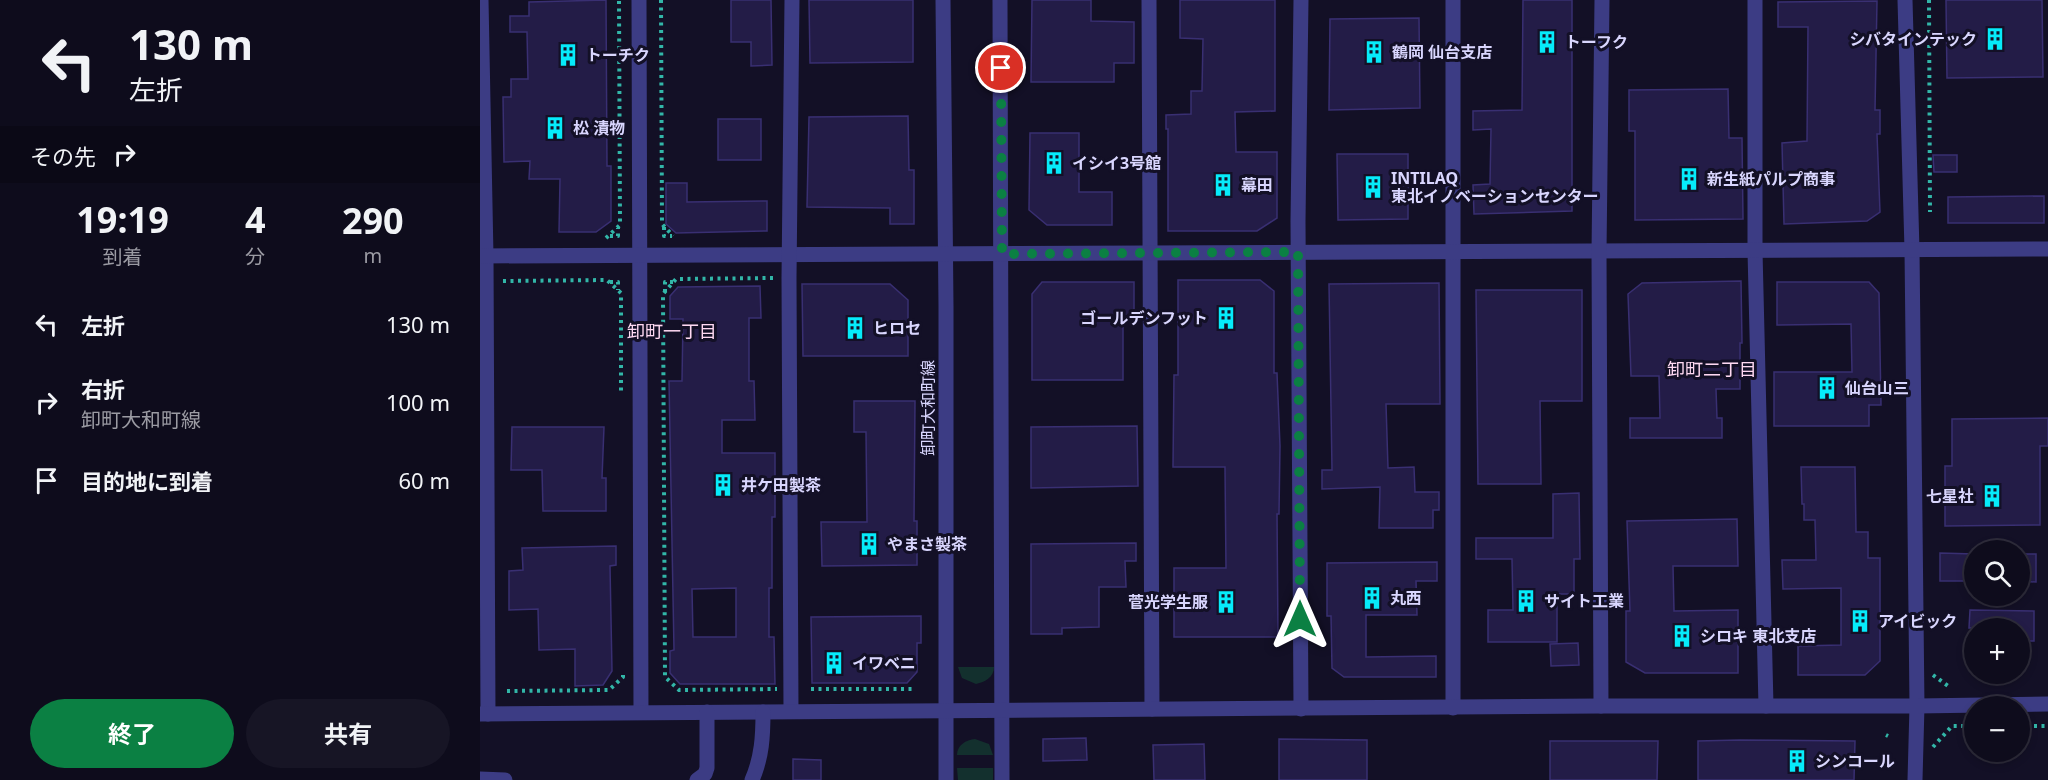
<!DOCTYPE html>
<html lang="ja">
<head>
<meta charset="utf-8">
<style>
	:root { --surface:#0e0c1c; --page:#171525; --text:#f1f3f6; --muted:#9b9ba3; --line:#2e2c3b; --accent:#0b8043 }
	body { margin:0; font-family:"Noto Sans","Noto Sans JP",sans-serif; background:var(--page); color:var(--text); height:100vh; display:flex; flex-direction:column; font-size:22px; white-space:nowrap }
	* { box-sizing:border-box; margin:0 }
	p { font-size:20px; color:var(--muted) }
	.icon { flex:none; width:33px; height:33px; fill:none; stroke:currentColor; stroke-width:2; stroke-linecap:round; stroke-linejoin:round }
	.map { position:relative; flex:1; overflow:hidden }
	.details { display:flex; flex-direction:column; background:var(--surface); width:480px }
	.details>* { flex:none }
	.banner { background:#0e0c1c; color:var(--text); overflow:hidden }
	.controls { position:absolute; left:1484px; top:540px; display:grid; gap:12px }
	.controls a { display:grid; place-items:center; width:66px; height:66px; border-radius:50%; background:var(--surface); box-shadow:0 3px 9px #0003,0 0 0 2px var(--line); font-size:30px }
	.pin { position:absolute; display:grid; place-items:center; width:51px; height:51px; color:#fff; margin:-26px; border:3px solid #fff; border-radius:50%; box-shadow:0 2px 6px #0007 }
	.me { position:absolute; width:66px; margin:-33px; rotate:0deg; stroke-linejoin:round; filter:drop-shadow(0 0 4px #0008) }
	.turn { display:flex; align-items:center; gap:21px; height:126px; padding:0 30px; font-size:27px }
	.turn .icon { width:78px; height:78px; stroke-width:2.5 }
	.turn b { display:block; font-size:42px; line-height:51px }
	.then { display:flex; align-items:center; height:57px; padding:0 30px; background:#0003; gap:12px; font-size:22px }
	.eta { display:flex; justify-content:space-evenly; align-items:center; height:102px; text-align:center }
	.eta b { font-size:36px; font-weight:700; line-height:42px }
	.cta { display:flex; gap:12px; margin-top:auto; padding:12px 30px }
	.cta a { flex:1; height:69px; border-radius:36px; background:var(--accent); color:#fff; font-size:24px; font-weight:700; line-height:69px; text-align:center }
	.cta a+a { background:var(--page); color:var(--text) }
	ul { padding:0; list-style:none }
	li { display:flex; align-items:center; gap:18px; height:78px; padding:0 30px }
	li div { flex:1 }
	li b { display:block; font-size:22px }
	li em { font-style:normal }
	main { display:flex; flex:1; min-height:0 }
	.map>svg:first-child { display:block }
	.green { fill:#13302e }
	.building { fill:#231c47; stroke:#392f72; stroke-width:1.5; fill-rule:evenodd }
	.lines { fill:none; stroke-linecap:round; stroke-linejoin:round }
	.path { stroke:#32b6a8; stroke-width:4; stroke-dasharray:3 4.5; stroke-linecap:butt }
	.minor { stroke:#3c3c84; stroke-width:15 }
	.route { stroke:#0b8043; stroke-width:10; stroke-dasharray:0 18 }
	.labels { text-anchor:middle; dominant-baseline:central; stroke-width:6; stroke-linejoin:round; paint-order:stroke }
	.poi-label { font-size:16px; font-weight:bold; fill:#d9d6fe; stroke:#131026; text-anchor:start }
	.street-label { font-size:16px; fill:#d9d6fe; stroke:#131026 }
	.neighbourhood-label { font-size:18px; fill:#fed8f2; stroke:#131026 }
</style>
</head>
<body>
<main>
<section class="details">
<div class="banner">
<div class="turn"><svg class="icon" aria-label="left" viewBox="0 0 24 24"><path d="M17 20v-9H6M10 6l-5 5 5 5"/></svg><div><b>130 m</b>左折</div></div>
<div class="then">その先<svg class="icon" aria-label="right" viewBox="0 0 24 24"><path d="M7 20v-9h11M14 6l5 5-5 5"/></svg></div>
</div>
<div class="eta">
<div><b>19:19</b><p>到着</p></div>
<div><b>4</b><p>分</p></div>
<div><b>290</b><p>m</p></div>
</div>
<ul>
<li><svg class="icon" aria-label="left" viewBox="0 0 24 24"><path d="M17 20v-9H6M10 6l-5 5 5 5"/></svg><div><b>左折</b></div><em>130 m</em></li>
<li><svg class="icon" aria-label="right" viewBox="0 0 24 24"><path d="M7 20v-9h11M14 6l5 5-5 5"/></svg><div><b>右折</b><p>卸町大和町線</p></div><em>100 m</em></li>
<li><svg class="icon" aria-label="arrive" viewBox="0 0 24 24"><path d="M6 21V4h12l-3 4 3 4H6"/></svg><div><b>目的地に到着</b></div><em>60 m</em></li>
</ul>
<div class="cta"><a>終了</a><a>共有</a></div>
</section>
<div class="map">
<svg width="1568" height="780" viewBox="0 0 1568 780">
	<rect width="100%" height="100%" fill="#131026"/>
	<!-- green -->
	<g class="green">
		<path d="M478,667H514C514,677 505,682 496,684L482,678Z"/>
		<path d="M495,739L509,744L513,755H477C477,745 486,740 495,739Z"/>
		<path d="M477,768H513V780H478Z"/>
	</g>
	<!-- building -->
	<g class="building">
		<path d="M126,0L127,166H131V221L116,232H79L80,179H49L50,161L24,162L23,97H31V79H48L47,32H30V16H49V2Z"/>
		<path d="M251,0H291L292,65L271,66V42H251Z"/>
		<path d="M329,0H433V62L330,63Z"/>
		<path d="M552,0H611V21L654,22V63H634V82H551Z"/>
		<path d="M700,0H795V111L755,112L756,152H797V218L777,231H688V129H686V115L711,114V91H722L723,39L700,38Z"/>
		<path d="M1043,0H1092V211L994,214L993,185L1010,184L1011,129L993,130V111L1042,110Z"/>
		<path d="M1466,0H1562L1563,77L1467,78Z"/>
		<path d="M1397,1L1395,110H1400V134H1397L1400,212L1387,221L1304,224L1302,143L1327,141L1328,27H1298V2Z"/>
		<path d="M939,18L940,108L849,110L850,19Z"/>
		<path d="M1248,89L1249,138H1262L1263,219L1155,220V131H1149V90Z"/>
		<path d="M428,116L429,170H434V224H410V208L327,207L329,117Z"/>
		<rect x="238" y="119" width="43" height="41"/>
		<path d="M550,133H599V192H632V225H567L549,210Z"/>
		<path d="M857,154H928V219L858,220Z"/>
		<path d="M1453,155H1477V172H1454Z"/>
		<path d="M186,183H207V202L287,201V231L196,233L186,224Z"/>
		<path d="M1564,196V223H1468V197Z"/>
		<path d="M698,280H780L794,291V373H797L800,446L799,514H797L798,637H694V568H746L745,467H693L694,375H698Z"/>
		<path d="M1261,281L1262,343H1260V389H1236L1237,418H1242V438H1150V418H1180L1179,376H1151L1148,294L1162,283Z"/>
		<path d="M562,282H654V317H643V380H552V294Z"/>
		<path d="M1297,282H1389L1399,293L1401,405H1389V426H1294V372H1372L1371,324L1297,325Z"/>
		<path d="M959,283L960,404H906L908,468L934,467L935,492H959V510H953V528H899L900,487L842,489V470H852L849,284Z"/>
		<path d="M322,284H410L428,300V356H323Z"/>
		<path d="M280,286L281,318H269V381H274L275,420H242V453H295V517H292V588H289V637H294L295,684H200L190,673V651L194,650L189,381H202L203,319H190V296L198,287ZM256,588V637H213L212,589Z"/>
		<path d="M996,290H1102V401H1060L1061,484H998Z"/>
		<path d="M374,401H435L434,521H437V565L342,566L341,522H387L386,432H374Z"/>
		<path d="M1568,418V446H1560V525L1465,526V466H1472V419Z"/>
		<path d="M657,426L658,486L551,488V427Z"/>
		<path d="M32,427H124L122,478H126V511H63L62,470H31Z"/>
		<path d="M1321,467H1375L1376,532H1388V558H1400V661L1385,675H1318V646L1361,645V588L1303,589L1302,560H1336L1335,520H1324V504H1322Z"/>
		<path d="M1099,493L1100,559H1094V594H1077V642H1008V610H1033L1032,559H996V538H1073V494Z"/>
		<path d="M1257,519L1258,566H1193L1194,611L1258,610V673H1165L1146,662V611H1150L1147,521Z"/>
		<path d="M656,543V561H645L646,587H619V627L582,628V634H551V544Z"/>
		<path d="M136,546V565L130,566L132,671L123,685L95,686V649L59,650L58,609L29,610V571L43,570L42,548Z"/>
		<path d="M1460,553L1494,554V581H1460Z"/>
		<path d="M1539,554H1556V582L1539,581Z"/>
		<path d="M957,562V581H936L937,615H886V657L956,656V677H864L852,668L851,616H847V563Z"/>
		<path d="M1490,610L1554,611V641H1539V628H1489Z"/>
		<path d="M441,616V643H437V672L427,683H332L331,617Z"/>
		<path d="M1098,643L1099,665L1071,666L1070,644Z"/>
		<path d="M606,738L607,760L563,761V739Z"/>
		<path d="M799,739L887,740V780H799Z"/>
		<path d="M1259,740L1375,741L1374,780H1218V741Z"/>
		<path d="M1070,741H1178L1177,780H1070Z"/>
		<path d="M724,744L725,780H674L673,745Z"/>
		<path d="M313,759L341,760V780H313Z"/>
	</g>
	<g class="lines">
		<!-- path -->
		<g class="path">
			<path d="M181,0L182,224L193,236"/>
			<path d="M1449,0L1450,212"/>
			<path d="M184,227V236H192"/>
			<path d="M130,236H138V228"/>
			<path d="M126,238L140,225L139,0"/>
			<path d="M293,278L196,279L183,294L185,677L199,690L297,689"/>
			<path d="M23,281L127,280L141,293V395"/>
			<path d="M130,282H138V290"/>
			<path d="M185,292V282H193"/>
			<path d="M1453,675L1471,688"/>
			<path d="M331,689H435"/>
			<path d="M27,691L129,690L143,677V673"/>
			<path d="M1539,726H1568"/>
			<path d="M1406,735L1408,736"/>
			<path d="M1453,747L1472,726H1494"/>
		</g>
		<!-- minor -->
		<g class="minor">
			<path d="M1,0L6,256L8,714"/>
			<path d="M159,0L161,712"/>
			<path d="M463,0L466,306V780"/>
			<path d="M520,0L522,780"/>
			<path d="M669,0L672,709"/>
			<path d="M973,0V708"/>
			<path d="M1275,0V251L1286,706"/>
			<path d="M1425,0L1432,250L1437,706L1435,780"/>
			<path d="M0,256L1568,249"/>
			<path d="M1121,706L1119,252L1122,0"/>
			<path d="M821,709L818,221L821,0"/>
			<path d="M311,711L309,278L312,0"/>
			<path d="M0,714L1121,706H1437L1568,704"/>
			<path d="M0,779L25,780"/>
			<path d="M217,780L225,774L227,768V712"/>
			<path d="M272,780C282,757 283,736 283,712"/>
		</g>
	</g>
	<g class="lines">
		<!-- route -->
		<path class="route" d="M521,68L522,254L818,252L820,619"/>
	</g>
	<!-- icons -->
	<defs>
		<g id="building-bare" transform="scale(1.8)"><path d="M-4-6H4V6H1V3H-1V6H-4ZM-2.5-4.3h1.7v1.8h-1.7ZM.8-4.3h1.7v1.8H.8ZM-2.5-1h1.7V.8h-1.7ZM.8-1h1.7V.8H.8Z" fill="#06ebfa" stroke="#131026" stroke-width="2.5" paint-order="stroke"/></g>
	</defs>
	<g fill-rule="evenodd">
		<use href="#building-bare" x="1515" y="39"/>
		<use href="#building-bare" x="1067" y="42"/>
		<use href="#building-bare" x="894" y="52"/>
		<use href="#building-bare" x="88" y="55"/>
		<use href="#building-bare" x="75" y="128"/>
		<use href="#building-bare" x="574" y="163"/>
		<use href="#building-bare" x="1209" y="179"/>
		<use href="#building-bare" x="743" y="185"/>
		<use href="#building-bare" x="893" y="187"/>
		<use href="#building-bare" x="746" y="318"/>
		<use href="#building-bare" x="375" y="328"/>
		<use href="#building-bare" x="1347" y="388"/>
		<use href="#building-bare" x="243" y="485"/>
		<use href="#building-bare" x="1512" y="496"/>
		<use href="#building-bare" x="389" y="544"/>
		<use href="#building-bare" x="892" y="598"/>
		<use href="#building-bare" x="1046" y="601"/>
		<use href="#building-bare" x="746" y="602"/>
		<use href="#building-bare" x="1380" y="621"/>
		<use href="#building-bare" x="1202" y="636"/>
		<use href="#building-bare" x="354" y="663"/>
		<use href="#building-bare" x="1317" y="761"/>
	</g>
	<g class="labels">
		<!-- poi labels -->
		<g class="poi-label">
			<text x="1497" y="39" text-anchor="end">シバタインテック</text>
			<text x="1085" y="42">トーフク</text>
			<text x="912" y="52">鶴岡 仙台支店</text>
			<text x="106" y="55">トーチク</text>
			<text x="93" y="128">松 漬物</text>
			<text x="592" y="163">イシイ3号館</text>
			<text x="911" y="178">INTILAQ<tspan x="911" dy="18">東北イノベーションセンター</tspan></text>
			<text x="1227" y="179">新生紙パルプ商事</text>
			<text x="761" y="185">幕田</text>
			<text x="728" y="318" text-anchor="end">ゴールデンフット</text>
			<text x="393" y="328">ヒロセ</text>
			<text x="1365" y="388">仙台山三</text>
			<text x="261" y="485">井ケ田製茶</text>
			<text x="1494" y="496" text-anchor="end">七星社</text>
			<text x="407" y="544">やまさ製茶</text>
			<text x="910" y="598">丸西</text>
			<text x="1064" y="601">サイト工業</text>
			<text x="728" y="602" text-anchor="end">菅光学生服</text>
			<text x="1398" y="621">アイビック</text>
			<text x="1220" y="636">シロキ 東北支店</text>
			<text x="372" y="663">イワベニ</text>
			<text x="1335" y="761">シンコール</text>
		</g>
		<!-- street labels -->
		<g class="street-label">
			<text transform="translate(448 408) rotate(-90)">卸町大和町線</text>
		</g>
		<!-- neighbourhood labels -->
		<g class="neighbourhood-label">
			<text x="192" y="331">卸町一丁目</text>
			<text x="1232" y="369">卸町二丁目</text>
		</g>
	</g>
</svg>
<div class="controls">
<a><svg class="icon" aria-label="search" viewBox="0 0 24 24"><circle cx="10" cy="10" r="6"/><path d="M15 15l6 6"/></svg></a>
<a>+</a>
<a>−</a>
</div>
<div class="pin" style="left:521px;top:68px;background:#d93025"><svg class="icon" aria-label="arrive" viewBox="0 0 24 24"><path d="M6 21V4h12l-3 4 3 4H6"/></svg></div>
<svg class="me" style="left:820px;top:619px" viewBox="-20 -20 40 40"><path d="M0-17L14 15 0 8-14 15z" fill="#0b8043" stroke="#fff" stroke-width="4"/></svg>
</div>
</main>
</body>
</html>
